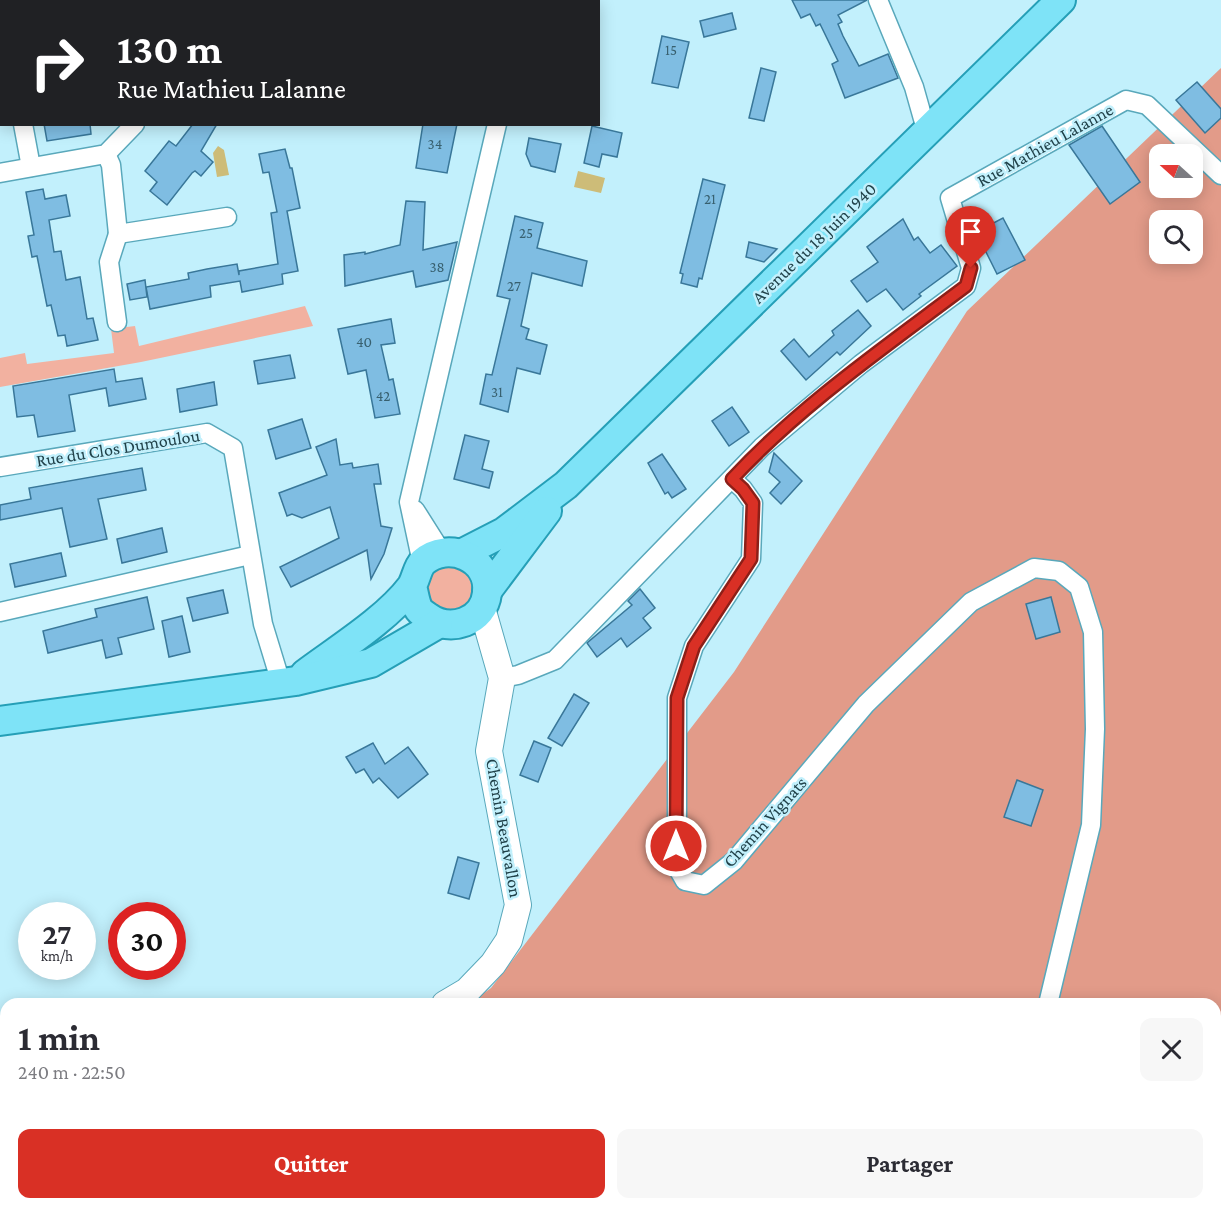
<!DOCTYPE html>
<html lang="fr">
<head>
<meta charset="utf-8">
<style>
	:root { --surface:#fff; --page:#f7f7f7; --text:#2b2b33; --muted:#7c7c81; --accent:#d93025 }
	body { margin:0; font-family:"Crimson Pro",serif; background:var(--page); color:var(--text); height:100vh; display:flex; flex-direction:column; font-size:22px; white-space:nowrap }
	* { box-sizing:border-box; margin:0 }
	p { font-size:20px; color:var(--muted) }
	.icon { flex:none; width:33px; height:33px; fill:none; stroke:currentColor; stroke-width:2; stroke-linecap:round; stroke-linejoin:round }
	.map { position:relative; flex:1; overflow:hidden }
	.sheet { position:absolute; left:0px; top:998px; width:1221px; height:212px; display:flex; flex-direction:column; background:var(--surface); border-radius:18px 18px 0 0; box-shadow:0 3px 15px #0003 }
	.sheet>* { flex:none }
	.top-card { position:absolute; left:0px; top:0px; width:600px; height:126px; box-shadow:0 3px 15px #0003; background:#202124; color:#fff; overflow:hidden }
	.needle { width:39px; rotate:291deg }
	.fabs { position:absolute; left:1149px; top:144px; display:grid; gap:12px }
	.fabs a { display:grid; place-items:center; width:54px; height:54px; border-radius:12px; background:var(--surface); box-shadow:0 3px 15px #0003; font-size:30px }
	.speed { position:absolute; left:18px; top:902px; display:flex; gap:12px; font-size:30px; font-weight:700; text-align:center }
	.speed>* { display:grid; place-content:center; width:78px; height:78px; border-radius:50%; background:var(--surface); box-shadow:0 3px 15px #0003; line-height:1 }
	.speed small { font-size:15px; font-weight:400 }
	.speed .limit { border:9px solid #d22; background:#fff; color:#111 }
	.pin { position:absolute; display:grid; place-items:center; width:51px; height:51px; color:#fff; margin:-62px -26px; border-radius:50% 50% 50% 0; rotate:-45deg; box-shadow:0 0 6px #0007 }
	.pin .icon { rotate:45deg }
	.me { position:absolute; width:66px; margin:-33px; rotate:0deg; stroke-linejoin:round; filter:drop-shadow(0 0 4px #0008) }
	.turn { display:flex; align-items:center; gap:21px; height:126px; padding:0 18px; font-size:27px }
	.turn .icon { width:78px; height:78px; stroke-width:2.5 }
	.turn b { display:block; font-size:42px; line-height:51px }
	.round { display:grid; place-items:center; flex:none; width:63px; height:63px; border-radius:12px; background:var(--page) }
	.overview { display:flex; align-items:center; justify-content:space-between; height:102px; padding:0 18px }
	h1 { font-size:36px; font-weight:700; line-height:45px }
	.primary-button { display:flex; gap:12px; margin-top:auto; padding:12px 18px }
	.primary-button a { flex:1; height:69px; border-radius:12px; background:var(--accent); color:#fff; font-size:24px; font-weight:700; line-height:69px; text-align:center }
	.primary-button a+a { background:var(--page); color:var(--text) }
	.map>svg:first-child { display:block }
	.green { fill:#f2b1a0 }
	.forest { fill:#e29b89; fill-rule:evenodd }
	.water { fill:#cdbc78 }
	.building { fill:#7fbde2; stroke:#397799; stroke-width:1.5 }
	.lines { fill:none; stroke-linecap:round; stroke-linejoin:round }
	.street-casing { stroke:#59a8bb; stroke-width:21 }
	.secondary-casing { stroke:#59a8bb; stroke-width:28 }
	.primary-casing { stroke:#259fb7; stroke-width:32 }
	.street { stroke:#fff; stroke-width:18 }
	.secondary { stroke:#fff; stroke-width:26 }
	.primary { stroke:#7ee3f7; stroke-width:28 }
	.route-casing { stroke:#8d1f18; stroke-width:15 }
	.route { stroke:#d93025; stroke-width:10 }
	.labels { text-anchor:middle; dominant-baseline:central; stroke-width:5; stroke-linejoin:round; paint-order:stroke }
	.number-label { font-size:15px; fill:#38606f }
	.street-label { font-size:18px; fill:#204149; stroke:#c2f0fc }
</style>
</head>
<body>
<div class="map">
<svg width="1221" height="1208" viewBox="0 0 1221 1208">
	<rect width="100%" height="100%" fill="#c2f0fc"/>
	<!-- green -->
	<g class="green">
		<path d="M305,306L313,326L141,362L0,387V358L25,353L27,364L114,353L111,329L135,326L139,346Z"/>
		<circle cx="449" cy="589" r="23"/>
		<path d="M1215,1010L1221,1011V1208H1036L1037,1203H1215Z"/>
	</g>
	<!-- forest -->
	<g class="forest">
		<path d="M1221,68V1011L1215,1010V1004H469L491,988L734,672L967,311ZM1160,154H1192V188H1160ZM1160,220H1192V254H1160Z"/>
		<path d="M199,1203H1037L1036,1208H193Z"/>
	</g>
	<!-- water -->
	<g class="water">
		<path d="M218,146L224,150L229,175L217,177L213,153Z"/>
		<path d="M578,171L605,178L601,193L574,187Z"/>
	</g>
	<!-- building -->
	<g class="building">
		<path d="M792,0H867L838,15L842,22L838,24L843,36L859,66L888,54L898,78L845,98L832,64L838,61L820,24L816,26L810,14L801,18Z"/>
		<path d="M732,13L736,29L704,37L700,21Z"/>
		<path d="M662,36L689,42L678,88L652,83Z"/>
		<path d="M761,68L776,72L764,121L749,118Z"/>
		<path d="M1197,82L1221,109V118L1205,133L1176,100Z"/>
		<path d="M44,124H90L91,134L47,141Z"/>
		<path d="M193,124H217L201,151L213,162L201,176L195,171L192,173L167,205L150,191L157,182L145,171L169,141L176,146Z"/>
		<path d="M423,124H457L447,173L416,168Z"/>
		<path d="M592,126L622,133L617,157L602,154L599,167L584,163Z"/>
		<path d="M1102,126L1140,182L1110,204L1069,145Z"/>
		<path d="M529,138L561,144L555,172L531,166L526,154Z"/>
		<path d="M285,149L290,168H292L300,208L287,211L298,271L282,274L283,284L242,292L240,281L210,286L211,297L150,309L146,287L189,279L188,273L207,269L237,264L239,275V271L278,264L271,213L277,212L269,172L263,173L259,154Z"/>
		<path d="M703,179L725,185L702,279L699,278L697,287L681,283L683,274L680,273Z"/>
		<path d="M43,189L45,199L66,195L70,216L49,220L54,252L61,251L66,280L80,277L87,319L93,318L98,340L67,346L65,335L58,336L51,305L47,306L37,256L32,257L28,236L34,235L26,192Z"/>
		<path d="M406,201L425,202L423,250L457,242L448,280L416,287L413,271L345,286L344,255L365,252V254L400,245Z"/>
		<path d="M515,216L543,223L537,248L587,261L582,286L532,273L521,326L529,329L526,339L547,345L540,374L517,368L508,412L480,404L486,374L492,375L510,299L497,296Z"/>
		<path d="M1003,218L1025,260L997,274L976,232Z"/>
		<path d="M903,219L914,240L918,237L930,253L941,245L957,266L919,294L921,296L903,310L886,289L867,302L851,281L878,262L867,247Z"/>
		<path d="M749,242L777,249L764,262L746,257Z"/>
		<path d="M145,280L147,297L130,300L127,284Z"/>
		<path d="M858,310L871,326L840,355L837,352L806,380L781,351L794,339L809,357L834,335L832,331Z"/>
		<path d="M391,319L395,343L381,345L389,380L393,379L400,414L375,418L366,370L348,374L338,329Z"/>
		<path d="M290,355L295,378L258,384L254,361Z"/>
		<path d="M114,369L116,382L142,378L146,399L109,406L106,388L69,395L75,431L38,437L34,415L17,417L13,386Z"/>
		<path d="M214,382L217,405L180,412L177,389Z"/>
		<path d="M732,407L749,432L729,446L712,421Z"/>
		<path d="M302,419L311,448L276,459L268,430Z"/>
		<path d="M465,435L489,441L482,469L493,472L489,488L454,479Z"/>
		<path d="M336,439L340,465L352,463L353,468L378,464L381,484H374L381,526L392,528L384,554L371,579L367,550L291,587L280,567L339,538L330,507L302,518L292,514L287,516L279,493L327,475L316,447Z"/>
		<path d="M774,453L802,481L781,504L770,493L780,482L769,472Z"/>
		<path d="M662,454L686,489L672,498L668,492L665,494L648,463Z"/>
		<path d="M142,468L146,490L98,499L107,539L70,547L62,508L0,520V505L31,499L29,488Z"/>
		<path d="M162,528L167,552L122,563L117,539Z"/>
		<path d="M61,553L66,576L15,587L10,564Z"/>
		<path d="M640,589L655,608L643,618L651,628L627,647L621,638L597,657L587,643L632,605L628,601Z"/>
		<path d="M223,590L228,613L193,621L187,598Z"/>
		<path d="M147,597L154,629L118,638L122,654L106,658L102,640L48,653L43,631L97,617L95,609Z"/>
		<path d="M1051,597L1060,632L1036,639L1026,604Z"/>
		<path d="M182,616L190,652L169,657L162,621Z"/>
		<path d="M574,694L589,703L562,746L548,738Z"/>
		<path d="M534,741L551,748L538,782L520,775Z"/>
		<path d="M373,743L385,764L408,747L428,774L398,798L379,778L373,783L364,769L356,773L346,757Z"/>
		<path d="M1017,780L1043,790L1031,826L1004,817Z"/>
		<path d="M458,857L479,863L469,899L448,893Z"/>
	</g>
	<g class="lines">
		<!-- street casing -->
		<g class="street-casing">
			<g id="street">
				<path d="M196,0V2"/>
				<path d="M878,0L914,87L927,133"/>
				<path d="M428,2L432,0"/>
				<path d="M528,2L529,0"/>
				<path d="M23,124L31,167"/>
				<path d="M106,154L111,165L118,234L227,217"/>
				<path d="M0,173L106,154L135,124"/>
				<path d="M117,322L109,262L118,234"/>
				<path d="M0,467L207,433L233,448L263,624L281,683"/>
				<path d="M732,479L743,489L753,503L751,559L694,646L677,698V867L685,881L704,885L734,861L866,704L971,602L1034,568L1059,571L1079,587L1093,632L1095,729L1091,825L1048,1004"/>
				<path d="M415,510L441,551"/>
				<path d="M422,563L409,502L497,124"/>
				<path d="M0,612L250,555"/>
				<path d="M502,678L518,675L555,660L762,447L861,364L966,286L971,268L950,198L1126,100L1147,105L1221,175"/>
				<path d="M1075,1203L1077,1208"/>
			</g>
		</g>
		<!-- secondary casing -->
		<g class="secondary-casing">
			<g id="secondary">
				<path d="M445,1004L467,991L493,964L509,940L518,905L489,751L502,678L482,608"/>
				<path d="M166,1208L171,1203"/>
			</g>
		</g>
		<!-- primary casing -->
		<g class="primary-casing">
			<g id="primary">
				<path d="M463,553L504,532L566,485L1061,0"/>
				<path d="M487,591L547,511"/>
				<path d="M305,674C337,650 387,619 411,587C416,580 417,568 423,562C448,540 491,558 487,593C484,622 450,633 428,617C425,615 420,612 418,608C415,602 414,593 412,586"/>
				<path d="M0,721L296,681L371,663L438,624"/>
			</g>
		</g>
		<!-- street -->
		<use href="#street" class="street"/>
		<!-- secondary -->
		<use href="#secondary" class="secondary"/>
		<!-- primary -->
		<use href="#primary" class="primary"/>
	</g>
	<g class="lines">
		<!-- route casing -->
		<g class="route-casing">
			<path id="route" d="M676,846L677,698L694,646L751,559L753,503L743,489L732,479C801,405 885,347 966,286L971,268"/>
		</g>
		<!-- route -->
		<use href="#route" class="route"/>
	</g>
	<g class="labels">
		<!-- number labels -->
		<g class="number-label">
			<text x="671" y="50">15</text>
			<text x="435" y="144">34</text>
			<text x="710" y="199">21</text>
			<text x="526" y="233">25</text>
			<text x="437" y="267">38</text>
			<text x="514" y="286">27</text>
			<text x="364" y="342">40</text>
			<text x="497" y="392">31</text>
			<text x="383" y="396">42</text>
		</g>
		<!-- street labels -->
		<g class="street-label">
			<text transform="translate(1045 145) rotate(-29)">Rue Mathieu Lalanne</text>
			<text transform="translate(814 243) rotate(-44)">Avenue du 18 Juin 1940</text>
			<text transform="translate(118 448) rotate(-9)">Rue du Clos Dumoulou</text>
			<text transform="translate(765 822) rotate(-48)">Chemin Vignats</text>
			<text transform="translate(504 828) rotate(80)">Chemin Beauvallon</text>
		</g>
	</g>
</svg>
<div class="fabs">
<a><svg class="needle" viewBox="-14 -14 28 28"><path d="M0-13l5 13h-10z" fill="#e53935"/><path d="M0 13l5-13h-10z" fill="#7c7c81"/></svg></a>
<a><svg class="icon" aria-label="search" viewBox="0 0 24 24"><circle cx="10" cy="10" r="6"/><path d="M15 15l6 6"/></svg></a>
</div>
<div class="speed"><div>27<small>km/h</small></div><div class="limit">30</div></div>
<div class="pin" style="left:971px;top:268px;background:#d93025"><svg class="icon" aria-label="arrive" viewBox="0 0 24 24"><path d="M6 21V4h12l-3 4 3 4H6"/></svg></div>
<svg class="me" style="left:676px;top:846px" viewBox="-20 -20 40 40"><circle r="17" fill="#d93025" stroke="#fff" stroke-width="3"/><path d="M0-11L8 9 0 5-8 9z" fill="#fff"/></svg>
<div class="top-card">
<div class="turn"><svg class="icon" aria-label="right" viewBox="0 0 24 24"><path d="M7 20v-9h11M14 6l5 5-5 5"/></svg><div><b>130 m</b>Rue Mathieu Lalanne</div></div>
</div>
<section class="sheet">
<div class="overview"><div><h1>1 min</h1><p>240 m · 22:50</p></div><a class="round"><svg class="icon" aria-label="close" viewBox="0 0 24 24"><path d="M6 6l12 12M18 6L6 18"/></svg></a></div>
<div class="primary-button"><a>Quitter</a><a>Partager</a></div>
</section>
</div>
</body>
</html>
